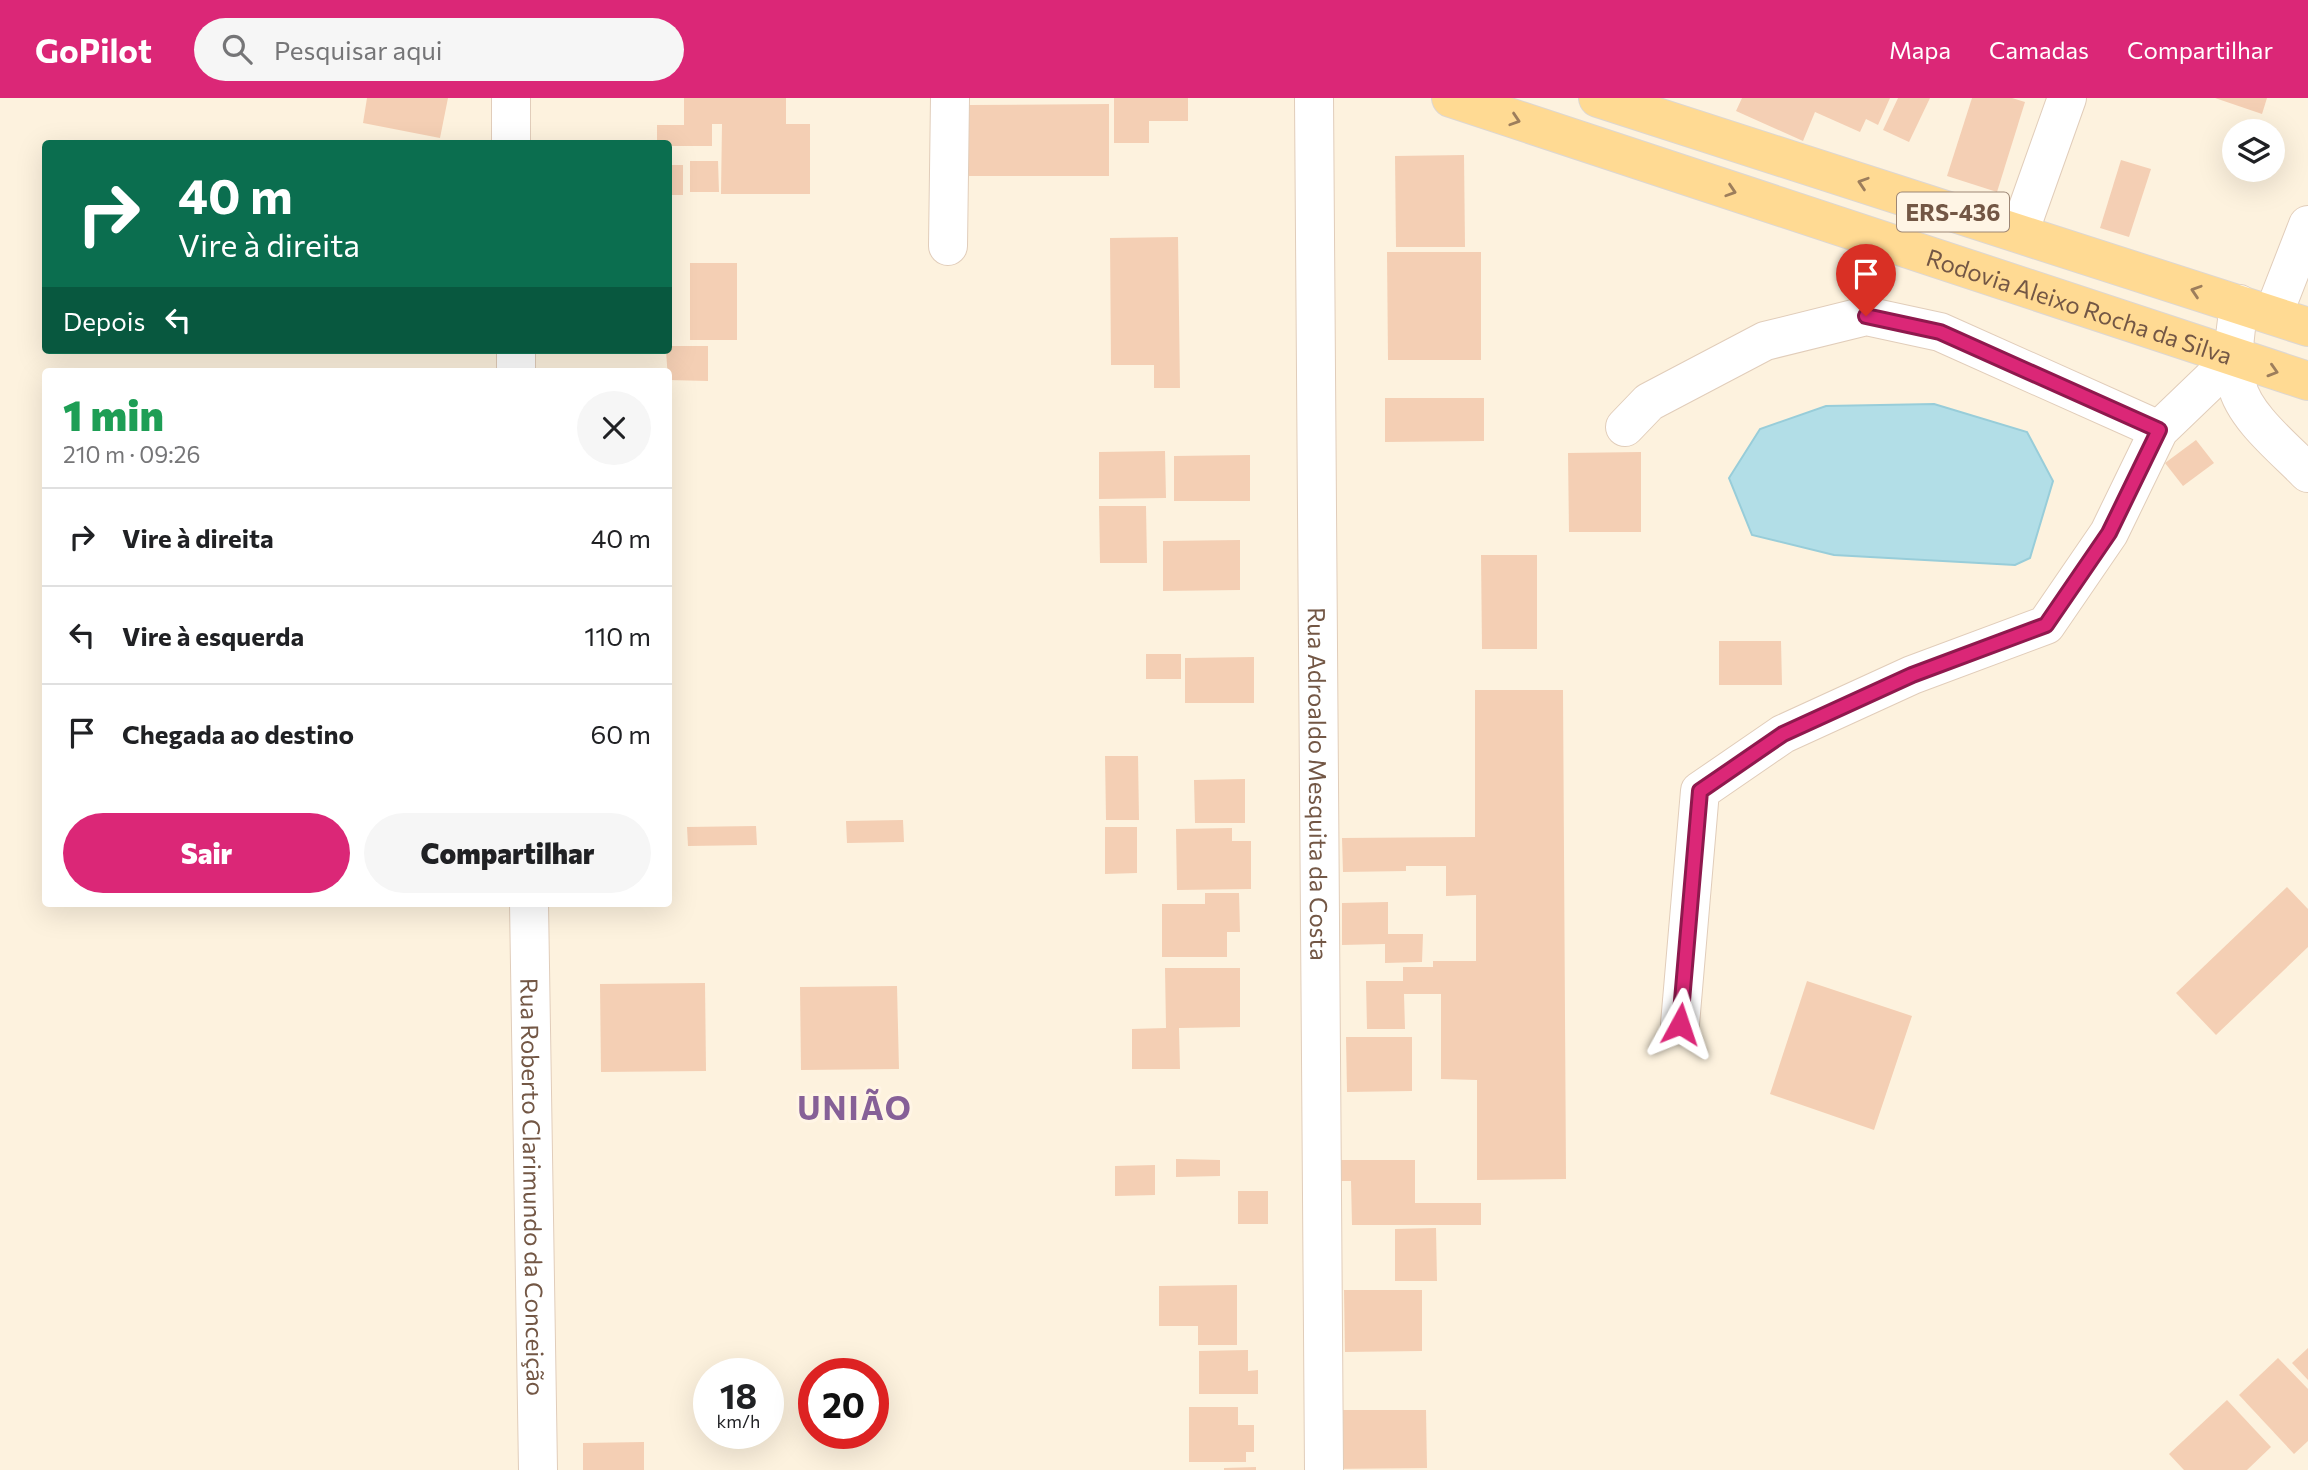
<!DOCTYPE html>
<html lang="pt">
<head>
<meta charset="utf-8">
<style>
	:root { --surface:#fff; --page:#f6f6f6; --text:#202124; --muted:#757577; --line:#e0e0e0; --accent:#db2777 }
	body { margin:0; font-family:Commissioner,sans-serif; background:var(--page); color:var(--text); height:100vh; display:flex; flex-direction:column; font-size:26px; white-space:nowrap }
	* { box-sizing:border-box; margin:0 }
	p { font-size:23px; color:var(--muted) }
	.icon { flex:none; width:38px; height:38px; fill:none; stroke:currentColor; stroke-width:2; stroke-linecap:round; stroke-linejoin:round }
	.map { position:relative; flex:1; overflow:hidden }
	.drawer { position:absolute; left:42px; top:270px; width:630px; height:539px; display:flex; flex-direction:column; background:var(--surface); border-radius:7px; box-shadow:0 7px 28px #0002 }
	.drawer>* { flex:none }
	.guide { position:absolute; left:42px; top:42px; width:630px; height:214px; border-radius:7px; box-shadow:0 7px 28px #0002; background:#0b6e4f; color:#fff; overflow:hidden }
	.controls { position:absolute; left:2222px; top:21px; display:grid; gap:14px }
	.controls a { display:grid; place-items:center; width:63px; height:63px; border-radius:50%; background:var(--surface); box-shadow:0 7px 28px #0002; font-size:35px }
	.speed { position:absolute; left:693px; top:1260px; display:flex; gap:14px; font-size:35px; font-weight:700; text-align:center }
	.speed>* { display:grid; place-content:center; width:91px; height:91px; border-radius:50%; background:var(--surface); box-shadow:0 7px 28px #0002; line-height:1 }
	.speed small { font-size:18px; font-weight:400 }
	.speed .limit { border:10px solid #d22; background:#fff; color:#111 }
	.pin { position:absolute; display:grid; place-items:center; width:60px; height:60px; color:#fff; margin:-72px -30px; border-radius:50% 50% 50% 0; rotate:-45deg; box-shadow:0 0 7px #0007 }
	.pin .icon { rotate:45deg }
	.me { position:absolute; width:77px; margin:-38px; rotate:5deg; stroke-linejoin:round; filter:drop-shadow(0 0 5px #0008) }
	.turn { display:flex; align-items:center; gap:24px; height:147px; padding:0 21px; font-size:32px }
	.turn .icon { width:91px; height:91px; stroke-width:2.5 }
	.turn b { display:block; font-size:49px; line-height:60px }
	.then { display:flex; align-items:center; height:66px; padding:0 21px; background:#0003; gap:14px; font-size:26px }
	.round { display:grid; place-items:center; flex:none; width:74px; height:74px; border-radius:37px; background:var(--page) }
	.overview { display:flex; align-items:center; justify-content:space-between; height:119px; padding:0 21px }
	h1 { font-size:42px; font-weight:800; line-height:52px; color:#1e9e55 }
	.primary-button { display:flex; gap:14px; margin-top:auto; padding:14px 21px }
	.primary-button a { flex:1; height:80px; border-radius:42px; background:var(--accent); color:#fff; font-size:28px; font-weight:800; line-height:80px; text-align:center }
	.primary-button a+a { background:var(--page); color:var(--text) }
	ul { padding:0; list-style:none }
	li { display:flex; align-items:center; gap:21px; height:98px; padding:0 21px; border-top:2px solid var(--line) }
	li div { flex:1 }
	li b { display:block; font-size:26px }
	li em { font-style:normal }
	header { display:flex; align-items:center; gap:42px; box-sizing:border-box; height:98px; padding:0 35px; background:var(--accent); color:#fff }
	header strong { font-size:33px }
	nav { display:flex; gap:38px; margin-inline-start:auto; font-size:24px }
	.search { width:490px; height:63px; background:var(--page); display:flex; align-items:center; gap:18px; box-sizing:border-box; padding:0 24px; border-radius:38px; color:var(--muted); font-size:26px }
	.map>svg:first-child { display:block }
	.water { fill:#b2dee7; stroke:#98cdd9; stroke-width:2 }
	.building { fill:#f4cfb4 }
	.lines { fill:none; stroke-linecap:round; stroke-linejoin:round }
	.minor-casing { stroke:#e1cdba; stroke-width:40 }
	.major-casing { stroke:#ddd7d2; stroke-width:40 }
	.minor { stroke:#fff; stroke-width:38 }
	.major { stroke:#ffda93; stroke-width:38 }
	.oneway { stroke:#9d7e5c }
	.route-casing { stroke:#8e194d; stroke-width:18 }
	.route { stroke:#db2777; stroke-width:12 }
	.labels { text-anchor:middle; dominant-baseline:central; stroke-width:6; stroke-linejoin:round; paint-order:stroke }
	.shield { fill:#fff5e5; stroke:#9d8675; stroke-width:2 }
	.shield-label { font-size:23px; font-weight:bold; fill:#735745 }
	.street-label { font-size:24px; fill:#735745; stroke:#fff5e5 }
	.district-label { font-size:32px; font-weight:bold; letter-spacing:2px; fill:#866097; stroke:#fff5e5 }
</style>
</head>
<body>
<header>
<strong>GoPilot</strong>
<div class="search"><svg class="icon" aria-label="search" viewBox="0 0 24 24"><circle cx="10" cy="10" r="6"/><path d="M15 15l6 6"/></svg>Pesquisar aqui</div>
<nav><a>Mapa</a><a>Camadas</a><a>Compartilhar</a></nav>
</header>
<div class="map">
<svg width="2308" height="1372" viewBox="0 0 2308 1372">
	<rect width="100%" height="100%" fill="#fdf2de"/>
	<!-- water -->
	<path class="water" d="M1934,306L2027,334L2053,383L2030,460L2015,467L1834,457L1752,437L1729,380L1760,331L1826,308Z"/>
	<!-- building -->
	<g class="building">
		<path d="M367,0H448L440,40L363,25Z"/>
		<path d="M684,0H786V26H810V96H721L722,26H712V48H668V46H657V27H684Z"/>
		<path d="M1114,0H1188V23H1149V45H1114Z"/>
		<path d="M1742,0H1890L1878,27L1866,21L1860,34L1815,14L1803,43L1736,13Z"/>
		<path d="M1898,0H1930L1909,44L1883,32Z"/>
		<path d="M1972,0H2012L2025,4L1997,94L1947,78Z"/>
		<path d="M2215,0H2267L2262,16Z"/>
		<path d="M1109,6V78H969V7Z"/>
		<path d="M1464,57L1465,149H1396L1395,58Z"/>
		<path d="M2121,62L2151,71L2129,139L2100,130Z"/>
		<path d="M690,63H718L719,94H690Z"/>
		<rect x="668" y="67" width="15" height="30"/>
		<path d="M1178,139L1180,290H1154V267H1111L1110,140Z"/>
		<path d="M1387,154H1481V262H1388Z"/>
		<rect x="690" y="165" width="47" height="77"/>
		<path d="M668,248H708V283L668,282L666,252H668Z"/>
		<path d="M1385,300H1484V343L1385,344Z"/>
		<path d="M2196,342L2214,365L2183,388L2165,365Z"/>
		<path d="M1165,353L1166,400L1099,401V354Z"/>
		<path d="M1641,354V434H1569L1568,355Z"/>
		<path d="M1250,357V403H1174V358Z"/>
		<path d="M1099,408H1146L1147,465H1100Z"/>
		<path d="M1240,442V492L1163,493V443Z"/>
		<path d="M1481,457H1537V551H1482Z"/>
		<path d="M1719,543H1781L1782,587H1719Z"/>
		<rect x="1146" y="556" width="35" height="25"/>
		<path d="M1254,559V605H1185V560Z"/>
		<path d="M1475,592H1563L1566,1081L1477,1082V982L1441,981V896H1404L1405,931H1367L1366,883H1403V869H1433V863H1476V797L1446,798V768H1406V773L1343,774L1342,740L1475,739Z"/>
		<path d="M1105,658H1138L1139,722H1106Z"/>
		<path d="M1245,681V725H1195L1194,682Z"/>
		<path d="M903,722L904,744L847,745L846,723Z"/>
		<path d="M756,728L757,747L688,748L687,729Z"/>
		<path d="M1105,729H1137V775L1105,776Z"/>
		<path d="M1232,730V743H1251V791L1177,792L1176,731Z"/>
		<path d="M2287,789L2308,811V849L2216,937L2176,895Z"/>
		<path d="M1205,795H1239L1240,834H1227V859H1162V806H1205Z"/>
		<path d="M1388,804V836H1423L1422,864L1385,865V846L1342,847V805Z"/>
		<path d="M1165,870H1240V929L1179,930L1180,971H1132V931L1166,930Z"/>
		<path d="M1807,883L1912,918L1874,1032L1770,996Z"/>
		<path d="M705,885L706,973L601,974L600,886Z"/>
		<path d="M897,888L899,971L801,972L800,889Z"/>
		<path d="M1346,939H1412V993L1347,994Z"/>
		<path d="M1176,1061L1220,1062V1078L1176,1079Z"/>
		<path d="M1328,1062H1415V1105H1481V1127H1352L1351,1083H1329Z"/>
		<path d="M1155,1067V1097L1115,1098V1068Z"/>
		<rect x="1238" y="1093" width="30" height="33"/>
		<path d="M1436,1130L1437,1183H1395V1131Z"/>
		<path d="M1237,1187V1247H1198V1228H1159V1188Z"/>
		<path d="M1344,1192H1422V1253L1345,1254Z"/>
		<path d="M2308,1250V1282L2292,1265Z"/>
		<path d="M1248,1252V1273L1258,1272V1296H1199V1253Z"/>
		<path d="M2278,1260L2308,1291V1343L2294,1356L2239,1297Z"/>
		<path d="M2227,1302L2271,1349L2247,1372H2184L2169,1356Z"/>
		<path d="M1189,1309H1238V1327H1254V1354H1246V1364H1189Z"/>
		<path d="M1327,1312H1426L1427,1370L1327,1371Z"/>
		<path d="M644,1344V1372H583V1345Z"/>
		<path d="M1256,1369V1372H1224V1370Z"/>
	</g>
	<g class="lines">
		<!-- minor casing -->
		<g class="minor-casing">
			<g id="minor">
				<path d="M511,0V46"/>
				<path id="s1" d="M1314,0L1324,1372"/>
				<path d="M2019,135L2067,0"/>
				<path d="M948,148L950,0"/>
				<path d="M2239,206C2236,233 2230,261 2237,287C2244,319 2286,352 2308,375"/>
				<path d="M2273,217L2308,127"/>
				<path d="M516,252V273"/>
				<path d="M1625,329L1649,304L1765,243L1866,218L1940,234L2159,332"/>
				<path id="s2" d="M529,805L538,1372"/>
				<path d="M1680,926L1700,693L1783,636L1912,577L2046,527L2109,435L2159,332L2234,260"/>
			</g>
		</g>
		<!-- major casing -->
		<g class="major-casing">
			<g id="major">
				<path id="s3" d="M1451,0L2308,283"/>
				<path d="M1598,0L2308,229"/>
			</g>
		</g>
		<!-- minor -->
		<use href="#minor" class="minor"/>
		<!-- major -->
		<use href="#major" class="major"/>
	</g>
	<!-- one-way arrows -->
	<defs><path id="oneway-chevron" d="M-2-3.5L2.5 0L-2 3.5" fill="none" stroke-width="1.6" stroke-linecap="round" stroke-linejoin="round" transform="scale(1.75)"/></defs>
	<g class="oneway">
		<use href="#oneway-chevron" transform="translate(1515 22) rotate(18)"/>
		<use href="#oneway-chevron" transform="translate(1863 85) rotate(-162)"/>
		<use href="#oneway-chevron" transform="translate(1731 93) rotate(18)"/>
		<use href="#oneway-chevron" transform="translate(2196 193) rotate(-162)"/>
		<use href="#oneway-chevron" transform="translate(2273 273) rotate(17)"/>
	</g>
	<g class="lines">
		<!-- route casing -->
		<g class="route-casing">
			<path id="route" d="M1680,926L1700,693L1783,636L1912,577L2046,527L2109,435L2159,332L1940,234L1866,218"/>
		</g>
		<!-- route -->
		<use href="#route" class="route"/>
	</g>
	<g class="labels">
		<!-- shield labels -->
		<rect class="shield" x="1897" y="94.5" width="112" height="39" rx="5"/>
		<g class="shield-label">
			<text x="1953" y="114">ERS-436</text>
		</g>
		<!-- street labels -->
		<g class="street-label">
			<text stroke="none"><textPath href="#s3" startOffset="662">Rodovia Aleixo Rocha da Silva</textPath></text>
			<text stroke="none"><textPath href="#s1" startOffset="686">Rua Adroaldo Mesquita da Costa</textPath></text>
			<text stroke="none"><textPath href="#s2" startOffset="284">Rua Roberto Clarimundo da Conceição</textPath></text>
		</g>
		<!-- district labels -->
		<g class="district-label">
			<text x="855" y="1009">UNIÃO</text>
		</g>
	</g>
</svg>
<div class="controls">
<a><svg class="icon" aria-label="layers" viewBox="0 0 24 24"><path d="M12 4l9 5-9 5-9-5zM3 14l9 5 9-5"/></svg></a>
</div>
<div class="speed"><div>18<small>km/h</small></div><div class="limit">20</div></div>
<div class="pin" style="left:1866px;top:218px;background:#d93025"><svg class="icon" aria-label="arrive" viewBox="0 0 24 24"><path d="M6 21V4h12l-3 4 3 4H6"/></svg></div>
<svg class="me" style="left:1680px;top:926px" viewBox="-20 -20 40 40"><path d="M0-17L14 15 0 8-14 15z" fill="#db2777" stroke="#fff" stroke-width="4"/></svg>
<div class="guide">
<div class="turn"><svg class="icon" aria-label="right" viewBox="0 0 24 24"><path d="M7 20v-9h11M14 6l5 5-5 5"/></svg><div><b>40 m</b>Vire à direita</div></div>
<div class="then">Depois<svg class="icon" aria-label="left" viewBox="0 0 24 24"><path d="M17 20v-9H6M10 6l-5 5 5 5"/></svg></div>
</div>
<section class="drawer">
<div class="overview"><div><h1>1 min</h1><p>210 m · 09:26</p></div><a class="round"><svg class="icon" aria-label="close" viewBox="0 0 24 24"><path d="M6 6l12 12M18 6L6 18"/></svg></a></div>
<ul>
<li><svg class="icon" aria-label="right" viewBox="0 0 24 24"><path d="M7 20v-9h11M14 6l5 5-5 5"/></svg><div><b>Vire à direita</b></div><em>40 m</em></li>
<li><svg class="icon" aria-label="left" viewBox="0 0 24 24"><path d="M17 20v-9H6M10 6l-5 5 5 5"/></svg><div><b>Vire à esquerda</b></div><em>110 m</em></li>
<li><svg class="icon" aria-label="arrive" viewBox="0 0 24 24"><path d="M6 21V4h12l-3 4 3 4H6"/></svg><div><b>Chegada ao destino</b></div><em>60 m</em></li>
</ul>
<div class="primary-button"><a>Sair</a><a>Compartilhar</a></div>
</section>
</div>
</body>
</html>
